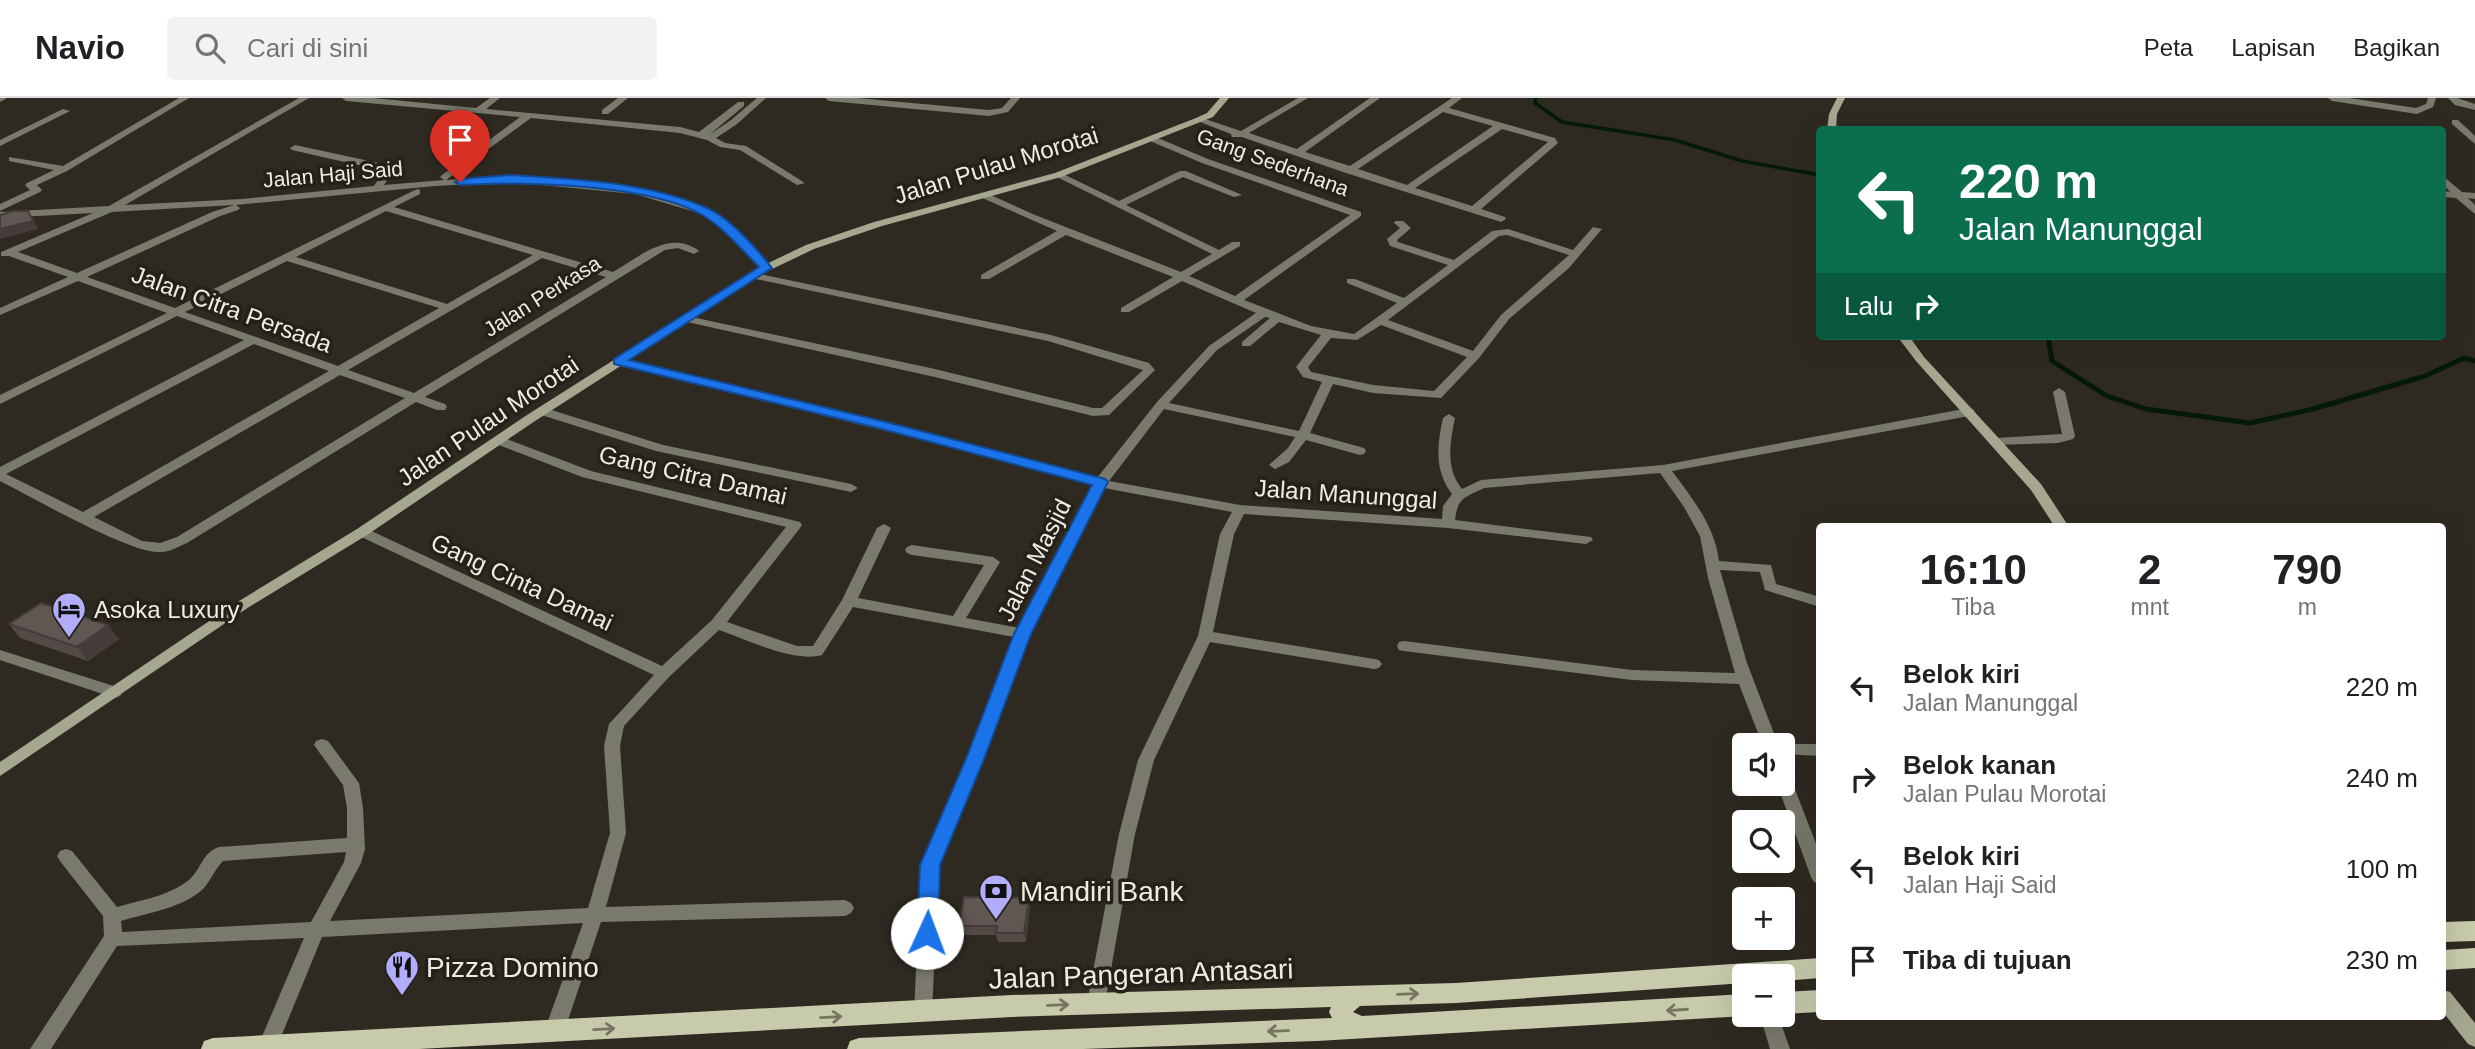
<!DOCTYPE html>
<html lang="id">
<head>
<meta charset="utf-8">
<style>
	:root { --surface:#fff; --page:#f2f2f2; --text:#202124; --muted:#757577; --line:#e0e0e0 }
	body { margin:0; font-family:Helvetica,sans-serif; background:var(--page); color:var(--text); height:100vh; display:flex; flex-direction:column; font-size:26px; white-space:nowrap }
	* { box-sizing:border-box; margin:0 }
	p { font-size:23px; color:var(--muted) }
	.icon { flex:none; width:38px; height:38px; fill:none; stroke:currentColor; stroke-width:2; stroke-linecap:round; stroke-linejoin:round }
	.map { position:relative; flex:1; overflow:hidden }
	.sheet { position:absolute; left:1816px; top:425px; width:630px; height:497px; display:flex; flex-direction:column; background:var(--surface); border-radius:7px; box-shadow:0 7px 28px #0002 }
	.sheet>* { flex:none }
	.top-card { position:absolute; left:1816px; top:28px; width:630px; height:214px; border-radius:7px; box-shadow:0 7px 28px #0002; background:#0b6e4f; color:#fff; overflow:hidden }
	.fabs { position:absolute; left:1732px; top:635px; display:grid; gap:14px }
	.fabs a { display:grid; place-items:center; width:63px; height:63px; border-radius:7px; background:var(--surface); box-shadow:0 7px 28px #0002; font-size:35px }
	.pin { position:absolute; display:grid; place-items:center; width:60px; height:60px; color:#fff; margin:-72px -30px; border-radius:50% 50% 50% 0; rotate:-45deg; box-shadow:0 0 7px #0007 }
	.pin .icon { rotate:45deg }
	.me { position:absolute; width:77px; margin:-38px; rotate:2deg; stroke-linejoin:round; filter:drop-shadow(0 0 5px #0008) }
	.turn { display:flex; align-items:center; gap:24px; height:147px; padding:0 28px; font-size:32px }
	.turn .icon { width:91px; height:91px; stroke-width:2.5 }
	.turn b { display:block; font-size:49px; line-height:60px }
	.then { display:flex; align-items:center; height:66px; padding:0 28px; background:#0003; gap:14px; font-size:26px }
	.eta { display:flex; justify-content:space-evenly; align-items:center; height:119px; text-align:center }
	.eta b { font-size:42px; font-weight:700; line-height:49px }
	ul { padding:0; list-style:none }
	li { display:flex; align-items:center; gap:21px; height:91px; padding:0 28px }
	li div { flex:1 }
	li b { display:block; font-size:26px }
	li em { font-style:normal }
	header { display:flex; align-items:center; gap:42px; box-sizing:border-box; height:98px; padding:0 35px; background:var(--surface); border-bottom:2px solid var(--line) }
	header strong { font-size:33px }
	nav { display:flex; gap:38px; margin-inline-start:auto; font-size:24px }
	.search { width:490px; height:63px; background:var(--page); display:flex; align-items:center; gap:18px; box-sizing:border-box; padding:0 24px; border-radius:7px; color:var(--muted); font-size:26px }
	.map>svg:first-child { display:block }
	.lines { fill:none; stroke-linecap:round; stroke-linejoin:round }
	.stream-far1 { stroke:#051a05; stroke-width:3.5 }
	.stream { stroke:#051a05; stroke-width:5 }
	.street { fill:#797a6b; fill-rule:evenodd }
	.secondary { fill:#a5a78f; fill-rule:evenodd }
	.primary { fill:#c7caab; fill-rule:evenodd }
	.wall { fill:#534a46 }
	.shaded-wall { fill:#443c39 }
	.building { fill:#615651; stroke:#443c39; stroke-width:2 }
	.oneway { stroke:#767562 }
	.route { fill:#1a73e8; stroke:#114b97; stroke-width:2 }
	.labels { text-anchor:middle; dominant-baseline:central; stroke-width:7; stroke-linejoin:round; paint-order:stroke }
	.far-street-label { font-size:21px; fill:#efece6; stroke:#252018 }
	.street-label { font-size:24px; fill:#efece6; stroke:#252018 }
	.poi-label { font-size:24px; fill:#efece6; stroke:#252018; text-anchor:start }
	.near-poi-label { font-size:28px; fill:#efece6; stroke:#252018; text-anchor:start }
	.near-street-label { font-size:28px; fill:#efece6; stroke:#252018 }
</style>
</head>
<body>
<header>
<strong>Navio</strong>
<div class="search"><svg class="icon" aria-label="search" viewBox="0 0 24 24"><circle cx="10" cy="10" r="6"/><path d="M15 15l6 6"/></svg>Cari di sini</div>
<nav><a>Peta</a><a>Lapisan</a><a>Bagikan</a></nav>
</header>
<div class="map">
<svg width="2475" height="951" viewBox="0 0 2475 951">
	<rect width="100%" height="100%" fill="#2f2a21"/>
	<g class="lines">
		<!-- stream-far1 -->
		<path class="stream-far1" d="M1536,0L1535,5L1562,24L1675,42L1742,63L1820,77"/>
		<!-- stream -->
		<path class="stream" d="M2048,238L2052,263L2107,298L2146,311L2250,325L2313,311L2425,278L2464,260L2475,263"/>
		<!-- street -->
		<g class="street">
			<path d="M0,0H7L0,4Z"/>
			<path d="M179,0H189L67,73L37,87L42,92L40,94L0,113V106L30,92L25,87L27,85L54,72L9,63V59L63,68Z"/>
			<path d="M299,0H309L125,107L242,101L374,88L384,73L292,52L290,50L295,47L388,67L394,72L384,87L444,82L440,79L442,77L520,19L346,3L342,0H373L476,10L490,0H500L486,11L680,29L699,34L738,4H744V8L709,37L731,22L757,0H766L737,26L716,40L725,45L746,48L805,85L797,87L740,52L720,49L707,42L680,35L531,20L446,82C524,77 601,79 675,102C687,105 701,107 711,113C734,126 752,149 770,168L771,170L766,173L762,172L721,129L702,116L635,96L511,84L435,88L236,107L240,110L238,112L220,118L87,179L175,210L417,91L420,92V96L394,109L613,174C639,159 670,131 699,153L694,156L678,150L665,152L425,299L445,306L447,309L445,312H437L416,304L187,445C179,448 170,454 161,454C132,457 32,399 0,383V369L244,242L177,218L0,306V297L167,215L78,183L0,217V210L68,179L9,158H1V154L93,115L0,120V114L109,108ZM234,107L212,114L77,175L18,154L112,114ZM386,113L533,157L447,206L296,159ZM542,160L606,179L414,295L348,272ZM287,163L439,210L338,268L185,214ZM254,246L329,273L83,414L6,376ZM340,277L405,300L177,439L160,445L142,443L94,419Z"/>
			<path d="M618,0H628L608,16H602V12Z"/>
			<path d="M825,0H857L989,12L1002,10L1011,0H1020L1008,14L989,18L829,3Z"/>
			<path d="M1298,0H1308L1249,35L1297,51L1370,0H1380L1305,54L1350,68L1452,0H1462L1449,10L1555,40L1558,45L1481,111L1505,119L1506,121L1501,124L1346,75L1242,39H1232L1231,36L1195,22L1199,19L1241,33ZM1443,14L1493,28L1407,87L1358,71ZM1502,31L1548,44L1472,108L1415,90Z"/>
			<path d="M2328,0H2349L2416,10L2426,6L2428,0H2436L2433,9L2417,16L2332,3Z"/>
			<path d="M2448,0H2457L2475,6V12L2455,7Z"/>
			<path d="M63,11L70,13L0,48V42Z"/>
			<path d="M2452,22H2458L2475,38V46L2452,26Z"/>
			<path d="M1153,38L1208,61L1361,114V118L1244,202L1311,228L1354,236L1397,205L1347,185V181H1355L1404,200L1448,167L1390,148L1387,141L1400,130L1394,125L1395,123H1403L1411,130L1397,142L1398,144L1454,162L1492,133L1508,131L1573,152L1593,129L1602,131L1569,170L1509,221L1479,260L1441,300L1373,295L1333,286L1310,335L1364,350L1366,353L1364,356L1360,357L1306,342L1289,364L1275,371L1269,367L1288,350L1295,339L1164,311L1109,383L1240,407L1442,421L1443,408L1452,396C1434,372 1437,347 1443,320L1449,316L1455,320C1450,344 1445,370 1462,391L1481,382L1663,367L1969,310L1973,311L1975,314L1969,318L1672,373C1692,400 1715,428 1719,463L1771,467L1776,486L1820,499V509L1765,492L1760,474L1720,472L1747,565L1778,646H1820V658L1783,656V648H1763L1739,586L1632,582L1404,553L1399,552L1397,548L1399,544L1404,543L1632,572L1735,575L1708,480L1700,438L1684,409L1660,375L1484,390C1464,400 1458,399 1455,422L1591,439L1593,442L1586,446L1448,430L1244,416L1234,436L1213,534L1374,561L1379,562L1382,566L1379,570L1374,571L1210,544L1154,662L1135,736L1105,905L1103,911L1096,913L1089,911L1087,905L1119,736L1138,662L1198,538L1220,436L1232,414L1104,390L1030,536L983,661L939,767L932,914L930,920L923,923L916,920L914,914L921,767L967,661L1014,539L853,509L822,557C793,565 748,542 719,532L669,579L624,628L620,648L626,735L606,809L845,802L851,805L854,810L851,815L845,818L601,824L564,934L561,940L554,943L547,940L544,934L583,825L322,839L276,951H260L258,948L304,840L117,848L51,951H30L104,838L103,818L60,763L57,758L60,753L66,751L72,753L117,809C141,802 170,798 190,781C201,771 203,754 219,749L347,740V710L343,687L314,647L316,643L322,641L328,643L359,685L363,710L365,751L361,765L330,823L588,810L610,735L604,648L609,626L654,577L357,437L355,434L357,431H367L662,568L712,522L786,429L582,379L496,346L494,343L496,340H504L591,373L800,424L802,427L800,430L727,524L797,548H813L842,502L877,430L884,426L891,430L858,500L953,518L984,467L912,457L907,455L905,452L907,449L912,447L993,459L1000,464L966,520L1019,530L1092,387L943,347L614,266L612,264L618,261L951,341L1097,380L1157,304L1209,248L1256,215L1182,183L1129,214H1121V210L1173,179L1066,137L989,181H981V177L1057,133L980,99V95H986L1035,117L1181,174L1212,156L1053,77L1061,75L1119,103L1180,73H1186L1242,97L1234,99L1183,79L1126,107L1219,152L1232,144H1240V148L1189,178L1235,198L1350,117L1202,65L1150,43L1148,41ZM1507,137L1569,157L1501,217L1473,253L1388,222L1499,138ZM1265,219L1270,220L1242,244V248H1250L1279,224L1321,237L1296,269L1303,279L1322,284L1299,333L1169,305L1217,252ZM1381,227L1467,259L1434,293L1373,287L1311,274L1308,269L1331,240L1357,242ZM346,754L344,764L311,824L122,834L121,823C147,815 184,810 204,790C211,782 215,771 223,763Z"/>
			<path d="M2443,78L2462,94L2475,95V101L2468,100L2475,107V116L2456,100L2443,99V93L2450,94L2443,86Z"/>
			<path d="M755,175L1051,237L1149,265L1155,272L1109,317L1093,318L935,279L687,224L681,221L687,218L935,271L1093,310H1102L1143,272L1048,243L751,180V176Z"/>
			<path d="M2059,290L2065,294L2075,338L2073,341L2058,345L1992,347L1990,344L1996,340L2062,336L2053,294Z"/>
			<path d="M542,309L663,347L851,386L858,390L851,394L656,353L538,316L536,313L538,310Z"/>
			<path d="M0,552L120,590L123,594L120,598L115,600L0,562Z"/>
			<path d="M1783,675L1789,676L1791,681L1820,756V786L1814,784L1811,779L1777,686H1783Z"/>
			<path d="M1760,917H1778L1790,951H1770Z"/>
		</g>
		<!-- secondary -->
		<g class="secondary">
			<path d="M1220,0H1229L1213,19L1061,79L882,128L814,151L770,172L535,323L367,437L249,509L0,678V664L239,503L357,431L527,317L762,168L806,147L874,124L1055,75L1196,20L1207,15Z"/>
			<path d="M1837,0H1845L1837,16L1836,32H1827L1829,16Z"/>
			<path d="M1897,238H1909L1924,259L2041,386L2069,429H2055L2031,392L1916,263Z"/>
			<path d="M2443,892L2450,894L2475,925V949L2468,946L2443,914Z"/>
		</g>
		<!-- primary -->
		<g class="primary">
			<path d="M2475,823V843L2443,844V824Z"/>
			<path d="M2475,850V870L2443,872V852Z"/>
			<path d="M1820,860V880L1783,883V878H1745V885L1456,905L1360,908L1353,914L1362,918L1745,896V918L1317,943L1083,951H847L850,943L859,940L1332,920L1329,914L1331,909L1012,919L419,951H201L204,943L213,940L1012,897L1456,885Z"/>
			<path d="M1820,892V914L1783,916V894Z"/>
		</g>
	</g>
	<!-- wall -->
	<g class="wall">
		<path d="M9,526L119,541L88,563L20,540Z"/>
		<path d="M1029,800L1030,809L1026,844H998L996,837H961L959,828Z"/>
	</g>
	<!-- shaded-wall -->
	<g class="shaded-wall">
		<path d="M28,113L38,131L0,141V131Z"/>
		<path d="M108,527L119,541L88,563L77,549Z"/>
		<path d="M1029,800L1030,809L1026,844L1024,835Z"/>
	</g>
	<!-- building -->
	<g class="building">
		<path d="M13,113H28L33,123L0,131V117Z"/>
		<path d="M41,505L108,527L77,549L9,526Z"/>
		<path d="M964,799L1029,800L1024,835H996L997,828H959Z"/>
	</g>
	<!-- one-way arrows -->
	<defs><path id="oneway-shaft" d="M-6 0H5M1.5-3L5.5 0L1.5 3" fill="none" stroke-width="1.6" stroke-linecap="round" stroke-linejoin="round" transform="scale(1.75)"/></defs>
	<g class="oneway">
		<use href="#oneway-shaft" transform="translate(1408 896) rotate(-2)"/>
		<use href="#oneway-shaft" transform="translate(1058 907) rotate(-2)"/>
		<use href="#oneway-shaft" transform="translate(1677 912) rotate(176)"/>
		<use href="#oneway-shaft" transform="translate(831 919) rotate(-3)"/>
		<use href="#oneway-shaft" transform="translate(604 931) rotate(-3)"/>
		<use href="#oneway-shaft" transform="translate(1278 933) rotate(178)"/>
	</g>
	<!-- route -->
	<path class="route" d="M511,77C575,81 650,84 709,111C732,122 756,150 772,170L629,262L890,325L1105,381L1108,384L1031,536L984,661L940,767L938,835L935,841L927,844L920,841L917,835L920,767L966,661L1014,536L1092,387L882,331L614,266V261L759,169C742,152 725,131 704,118C652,86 521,83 460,87L455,84L460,81Z"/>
	<!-- icons -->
	<defs>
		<g id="hotel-pin" transform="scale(1.75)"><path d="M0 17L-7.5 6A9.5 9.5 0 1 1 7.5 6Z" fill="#b1adfa" stroke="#252018"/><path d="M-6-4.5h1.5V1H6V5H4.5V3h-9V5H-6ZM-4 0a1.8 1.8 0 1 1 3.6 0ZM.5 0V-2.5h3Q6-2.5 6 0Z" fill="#111"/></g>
		<g id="bank-pin" transform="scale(1.75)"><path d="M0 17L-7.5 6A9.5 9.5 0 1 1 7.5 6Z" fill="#b1adfa" stroke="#252018"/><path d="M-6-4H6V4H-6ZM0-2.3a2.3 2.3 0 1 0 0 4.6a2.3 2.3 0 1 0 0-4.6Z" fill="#111"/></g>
		<g id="restaurant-pin" transform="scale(1.75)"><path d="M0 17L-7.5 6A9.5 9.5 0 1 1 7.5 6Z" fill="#b1adfa" stroke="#252018"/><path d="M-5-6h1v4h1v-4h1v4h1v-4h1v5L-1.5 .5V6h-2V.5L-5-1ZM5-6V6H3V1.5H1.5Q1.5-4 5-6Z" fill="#111"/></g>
	</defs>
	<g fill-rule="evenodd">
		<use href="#hotel-pin" x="69" y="511"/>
		<use href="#bank-pin" x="996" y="793"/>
		<use href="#restaurant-pin" x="402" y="869"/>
	</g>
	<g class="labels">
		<!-- far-street labels -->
		<g class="far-street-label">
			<text transform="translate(1273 64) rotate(20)">Gang Sederhana</text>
			<text transform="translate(333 76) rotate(-5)">Jalan Haji Said</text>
			<text transform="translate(542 198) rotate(-32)">Jalan Perkasa</text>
		</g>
		<!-- street labels -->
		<g class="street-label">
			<text transform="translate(996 67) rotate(-17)">Jalan Pulau Morotai</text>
			<text transform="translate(232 211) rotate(20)">Jalan Citra Persada</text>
			<text transform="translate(488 323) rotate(-34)">Jalan Pulau Morotai</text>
			<text transform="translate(693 377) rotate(13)">Gang Citra Damai</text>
			<text transform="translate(1346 396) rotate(4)">Jalan Manunggal</text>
			<text transform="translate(1034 462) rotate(-63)">Jalan Masjid</text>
			<text transform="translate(522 484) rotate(25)">Gang Cinta Damai</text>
		</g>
		<!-- poi labels -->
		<g class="poi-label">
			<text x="94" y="511">Asoka Luxury</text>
		</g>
		<!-- near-poi labels -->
		<g class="near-poi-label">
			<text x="1020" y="793">Mandiri Bank</text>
			<text x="426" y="869">Pizza Domino</text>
		</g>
		<!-- near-street labels -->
		<g class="near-street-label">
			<text transform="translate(1141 876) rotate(-2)">Jalan Pangeran Antasari</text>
		</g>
	</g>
</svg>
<div class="fabs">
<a><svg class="icon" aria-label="sound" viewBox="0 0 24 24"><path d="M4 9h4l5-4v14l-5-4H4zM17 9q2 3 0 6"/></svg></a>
<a><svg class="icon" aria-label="search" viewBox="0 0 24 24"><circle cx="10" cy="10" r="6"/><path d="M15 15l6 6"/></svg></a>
<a>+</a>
<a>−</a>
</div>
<div class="pin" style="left:460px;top:84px;background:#d93025"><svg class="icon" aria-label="arrive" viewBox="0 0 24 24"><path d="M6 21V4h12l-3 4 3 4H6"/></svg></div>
<svg class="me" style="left:927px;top:835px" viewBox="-20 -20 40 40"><circle r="19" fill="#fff"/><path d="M0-13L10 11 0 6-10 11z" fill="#1a73e8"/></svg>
<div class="top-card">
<div class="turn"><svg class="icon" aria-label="left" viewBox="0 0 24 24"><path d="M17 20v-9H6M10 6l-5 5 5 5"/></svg><div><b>220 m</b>Jalan Manunggal</div></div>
<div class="then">Lalu<svg class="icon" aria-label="right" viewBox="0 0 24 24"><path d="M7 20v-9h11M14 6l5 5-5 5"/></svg></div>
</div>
<section class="sheet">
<div class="eta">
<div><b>16:10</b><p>Tiba</p></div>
<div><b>2</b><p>mnt</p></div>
<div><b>790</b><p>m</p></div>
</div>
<ul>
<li><svg class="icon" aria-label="left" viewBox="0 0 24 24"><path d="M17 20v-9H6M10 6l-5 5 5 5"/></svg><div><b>Belok kiri</b><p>Jalan Manunggal</p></div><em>220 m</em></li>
<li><svg class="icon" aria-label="right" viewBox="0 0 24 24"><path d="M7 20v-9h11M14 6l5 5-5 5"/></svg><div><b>Belok kanan</b><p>Jalan Pulau Morotai</p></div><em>240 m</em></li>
<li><svg class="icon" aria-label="left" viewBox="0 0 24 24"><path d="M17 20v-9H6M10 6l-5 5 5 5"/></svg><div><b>Belok kiri</b><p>Jalan Haji Said</p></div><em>100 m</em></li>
<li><svg class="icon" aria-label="arrive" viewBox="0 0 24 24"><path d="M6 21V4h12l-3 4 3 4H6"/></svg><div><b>Tiba di tujuan</b></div><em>230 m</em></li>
</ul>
</section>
</div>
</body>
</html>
